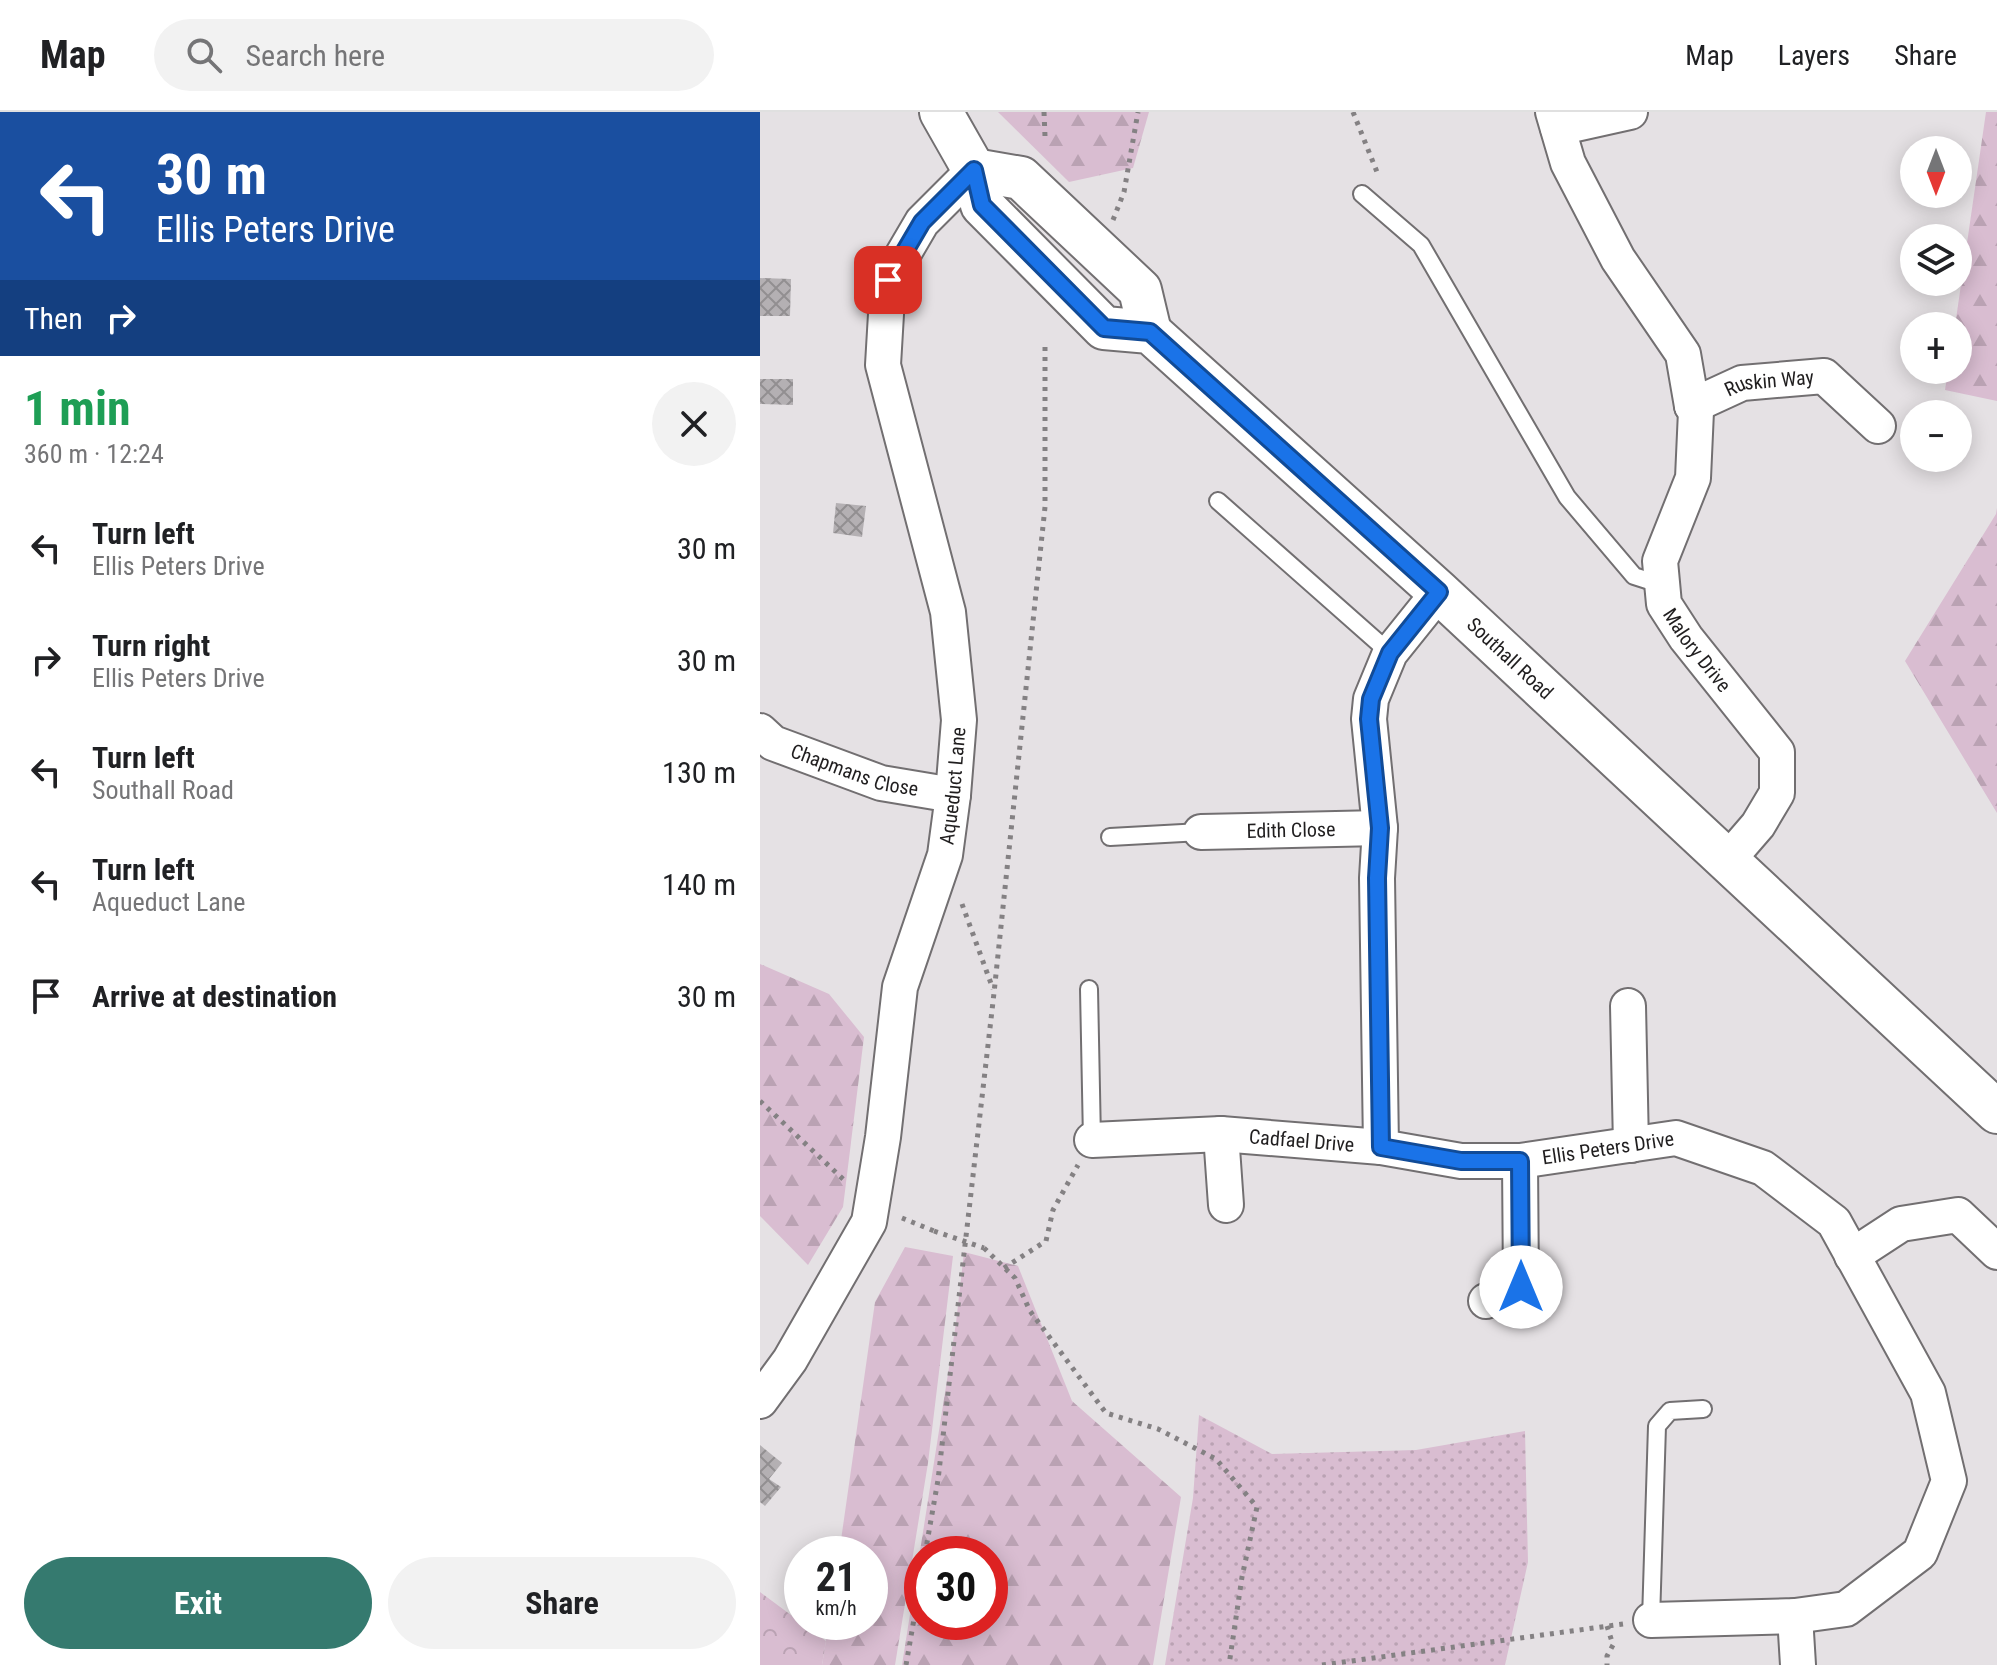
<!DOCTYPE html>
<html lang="en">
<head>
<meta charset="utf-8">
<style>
	:root { --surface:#fff; --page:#f2f2f2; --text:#202124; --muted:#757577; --line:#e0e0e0; --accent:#357a6f }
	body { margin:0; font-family:"Roboto Condensed",sans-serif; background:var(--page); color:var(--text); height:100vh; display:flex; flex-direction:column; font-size:30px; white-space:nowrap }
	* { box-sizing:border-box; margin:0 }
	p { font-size:26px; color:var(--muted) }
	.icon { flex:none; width:44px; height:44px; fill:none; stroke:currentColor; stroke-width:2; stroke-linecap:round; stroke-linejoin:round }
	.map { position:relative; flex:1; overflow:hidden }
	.panel { display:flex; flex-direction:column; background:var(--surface); width:760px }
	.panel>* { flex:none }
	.top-card { background:#1a4fa0; color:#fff; overflow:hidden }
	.needle { width:52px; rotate:180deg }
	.tools { position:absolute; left:1140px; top:24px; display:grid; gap:16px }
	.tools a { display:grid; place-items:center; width:72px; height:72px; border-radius:50%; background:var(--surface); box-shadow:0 4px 20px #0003; font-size:40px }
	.speed { position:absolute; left:24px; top:1424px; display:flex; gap:16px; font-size:40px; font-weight:700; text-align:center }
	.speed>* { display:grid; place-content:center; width:104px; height:104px; border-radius:50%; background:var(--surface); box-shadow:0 4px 20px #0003; line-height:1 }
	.speed small { font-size:20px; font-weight:400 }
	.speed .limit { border:12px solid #d22; background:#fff; color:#111 }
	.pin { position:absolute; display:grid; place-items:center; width:68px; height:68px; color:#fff; margin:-34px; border-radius:16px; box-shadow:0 4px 12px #0006 }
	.me { position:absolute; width:88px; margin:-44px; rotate:0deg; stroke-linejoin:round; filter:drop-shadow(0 0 6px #0008) }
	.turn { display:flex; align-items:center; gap:28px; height:168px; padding:0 24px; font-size:36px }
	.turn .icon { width:104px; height:104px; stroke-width:2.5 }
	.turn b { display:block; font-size:56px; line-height:68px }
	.then { display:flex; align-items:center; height:76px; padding:0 24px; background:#0003; gap:16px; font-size:30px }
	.round { display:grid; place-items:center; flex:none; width:84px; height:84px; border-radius:42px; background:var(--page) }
	.summary { display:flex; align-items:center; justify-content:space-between; height:136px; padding:0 24px }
	h1 { font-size:48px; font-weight:700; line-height:60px; color:#1e9e55 }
	.action { display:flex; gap:16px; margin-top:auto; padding:16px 24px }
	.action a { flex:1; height:92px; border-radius:48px; background:var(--accent); color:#fff; font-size:32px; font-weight:700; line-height:92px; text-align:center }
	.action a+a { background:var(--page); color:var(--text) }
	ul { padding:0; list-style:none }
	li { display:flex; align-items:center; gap:24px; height:112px; padding:0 24px }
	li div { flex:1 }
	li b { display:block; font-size:30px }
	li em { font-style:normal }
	header { display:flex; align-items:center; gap:48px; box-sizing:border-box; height:112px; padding:0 40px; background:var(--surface); border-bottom:2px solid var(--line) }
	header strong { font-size:38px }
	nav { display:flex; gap:44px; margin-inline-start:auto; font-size:28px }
	.search { width:560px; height:72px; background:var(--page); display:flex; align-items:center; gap:20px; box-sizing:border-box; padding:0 28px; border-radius:44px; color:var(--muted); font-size:30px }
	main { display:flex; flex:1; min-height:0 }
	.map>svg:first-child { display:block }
	.grass { fill:url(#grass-dots) }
	.forest { fill:url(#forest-firs); fill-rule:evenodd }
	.park { fill:url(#park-crowns) }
	.building { fill:url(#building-cross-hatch) }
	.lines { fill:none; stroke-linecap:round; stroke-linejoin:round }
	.service-casing { stroke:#726f71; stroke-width:20 }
	.minor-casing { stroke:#726f71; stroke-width:38 }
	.tertiary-casing { stroke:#726f71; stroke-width:46 }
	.path { stroke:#848183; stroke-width:5; stroke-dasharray:4 6; stroke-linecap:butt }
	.service { stroke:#fff; stroke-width:16 }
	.minor { stroke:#fff; stroke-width:34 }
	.tertiary { stroke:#fff; stroke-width:42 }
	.path-bridge { stroke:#848183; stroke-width:5; stroke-dasharray:4 6; stroke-linecap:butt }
	.route-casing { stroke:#114b97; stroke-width:20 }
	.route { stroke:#1a73e8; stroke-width:14 }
	.labels { text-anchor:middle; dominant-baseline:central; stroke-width:8; stroke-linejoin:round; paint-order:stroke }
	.street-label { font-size:20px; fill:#201e1f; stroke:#f2eef1 }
</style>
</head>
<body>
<header>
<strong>Map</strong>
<div class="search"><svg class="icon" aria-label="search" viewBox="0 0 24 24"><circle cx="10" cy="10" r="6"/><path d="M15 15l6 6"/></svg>Search here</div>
<nav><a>Map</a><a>Layers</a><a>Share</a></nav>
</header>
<main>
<section class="panel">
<div class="top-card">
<div class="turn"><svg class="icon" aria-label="left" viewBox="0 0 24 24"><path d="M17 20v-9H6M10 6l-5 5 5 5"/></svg><div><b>30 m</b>Ellis Peters Drive</div></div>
<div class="then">Then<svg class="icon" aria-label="right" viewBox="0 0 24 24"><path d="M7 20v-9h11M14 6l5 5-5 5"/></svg></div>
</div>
<div class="summary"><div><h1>1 min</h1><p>360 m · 12:24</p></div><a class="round"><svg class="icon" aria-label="close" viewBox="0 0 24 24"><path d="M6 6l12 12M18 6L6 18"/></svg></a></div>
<ul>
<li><svg class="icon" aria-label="left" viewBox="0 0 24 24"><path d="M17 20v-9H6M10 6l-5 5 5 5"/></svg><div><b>Turn left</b><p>Ellis Peters Drive</p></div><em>30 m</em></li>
<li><svg class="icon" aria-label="right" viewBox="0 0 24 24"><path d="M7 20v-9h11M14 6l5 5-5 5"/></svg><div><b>Turn right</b><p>Ellis Peters Drive</p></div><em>30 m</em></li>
<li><svg class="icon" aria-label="left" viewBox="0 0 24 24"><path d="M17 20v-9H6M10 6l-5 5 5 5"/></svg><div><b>Turn left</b><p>Southall Road</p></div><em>130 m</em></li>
<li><svg class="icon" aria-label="left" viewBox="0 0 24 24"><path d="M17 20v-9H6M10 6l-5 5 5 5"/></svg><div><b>Turn left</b><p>Aqueduct Lane</p></div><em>140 m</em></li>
<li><svg class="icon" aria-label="arrive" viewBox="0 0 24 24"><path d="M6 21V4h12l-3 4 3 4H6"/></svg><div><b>Arrive at destination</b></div><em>30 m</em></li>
</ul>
<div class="action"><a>Exit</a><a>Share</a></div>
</section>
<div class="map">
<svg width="1237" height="1553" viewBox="0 0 1237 1553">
	<defs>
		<pattern id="grass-dots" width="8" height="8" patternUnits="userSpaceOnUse" patternTransform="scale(2)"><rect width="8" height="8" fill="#d9bdd1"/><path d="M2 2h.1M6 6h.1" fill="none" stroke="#baa2b3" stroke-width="1.8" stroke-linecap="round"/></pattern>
		<pattern id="forest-firs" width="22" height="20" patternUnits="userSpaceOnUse" patternTransform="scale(2)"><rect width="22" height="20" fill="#d9bdd1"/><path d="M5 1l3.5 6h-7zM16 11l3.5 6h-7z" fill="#baa2b3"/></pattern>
		<pattern id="park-crowns" width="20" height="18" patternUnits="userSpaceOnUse" patternTransform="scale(2)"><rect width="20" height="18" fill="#d9bdd1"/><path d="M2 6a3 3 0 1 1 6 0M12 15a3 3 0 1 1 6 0" fill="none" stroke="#baa2b3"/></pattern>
		<pattern id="building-cross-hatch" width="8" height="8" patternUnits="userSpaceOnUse" patternTransform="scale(2)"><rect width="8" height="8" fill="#b4b0b3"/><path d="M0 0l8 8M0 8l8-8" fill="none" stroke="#928f91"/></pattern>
	</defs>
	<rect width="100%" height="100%" fill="#e5e1e4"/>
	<!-- grass -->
	<path class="grass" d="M439,1303L512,1342L656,1338L765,1319L768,1450L745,1553H405L433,1386Z"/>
	<!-- forest -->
	<g class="forest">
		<path d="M238,0H389L373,56L309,70Z"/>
		<path d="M1226,0H1237V289L1185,278L1188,258H1198V214H1195Z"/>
		<path d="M1237,396V701L1145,549L1236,402Z"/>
		<path d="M0,852L69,882L104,925L83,1095L48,1153L0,1104Z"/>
		<path d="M145,1135L193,1144L168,1351L135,1553H62L69,1510H110V1442H79L115,1190Z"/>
		<path d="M204,1140L258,1154L312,1289L421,1385L393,1553H142L196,1211ZM230,1442V1510H162V1442Z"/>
	</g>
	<!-- park -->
	<path class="park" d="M0,1480L66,1529L62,1553H0Z"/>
	<!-- building -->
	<g class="building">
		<path d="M0,166L31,167L30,204H0Z"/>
		<path d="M0,267H33V293L0,292Z"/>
		<path d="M76,391L106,394L102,425L73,421Z"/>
		<path d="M0,1333L22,1351L9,1367L21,1375L5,1394L0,1390Z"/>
	</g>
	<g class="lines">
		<!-- service casing -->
		<g class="service-casing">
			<g id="service">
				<path d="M602,82L661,133L807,385L874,464L902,473"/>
				<path d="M458,389L630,541"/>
				<path d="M350,725L441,720"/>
				<path d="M329,877L332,1028"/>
				<path d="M891,1508L897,1314L910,1299L943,1297"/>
			</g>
		</g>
		<!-- minor casing -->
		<g class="minor-casing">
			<g id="minor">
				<path id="s1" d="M793,0L808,51L858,147L923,242L932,294L936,299L933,366L900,449L904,492L926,526L1017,640V681L998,713L966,750"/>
				<path d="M798,16L870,0"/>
				<path id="s2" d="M932,294L982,271L1064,264L1118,314"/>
				<path id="s3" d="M679,480L630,541L611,587L609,607L620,716L617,766L621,1035L701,1049H760L916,1026L1003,1056L1074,1110L1168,1281L1189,1369L1160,1441L1086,1497L1035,1504L891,1508"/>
				<path id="s4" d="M0,619L13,631L121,671L193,683"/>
				<path id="s5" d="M441,720L620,716"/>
				<path d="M868,894L871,1033"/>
				<path d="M461,1022L466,1093"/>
				<path id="s6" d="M332,1028L461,1022L621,1035"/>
				<path d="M1092,1144L1141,1112L1198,1103L1237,1140"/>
				<path d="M726,1189L761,1175L760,1049"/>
				<path id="s7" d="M0,1289L30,1248L109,1110L123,1025L140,875L185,743L193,683L199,608L188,500L123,253L128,168L162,110L214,58"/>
				<path d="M1035,1504L1038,1553"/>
			</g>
		</g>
		<!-- tertiary casing -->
		<g class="tertiary-casing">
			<g id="tertiary">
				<path id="s8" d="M181,0L214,58L222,93L344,216L390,220L679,480L1237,1000"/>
				<path d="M214,58L261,66L380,178L390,220"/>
			</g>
		</g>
		<!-- path -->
		<g class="path">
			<path d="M284,0L285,24"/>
			<path d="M593,0L619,65"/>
			<path d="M353,108L364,80L378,0"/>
			<path d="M202,792L233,877"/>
			<path d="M0,989L84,1068"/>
			<path d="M142,1106L174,1119"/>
			<path d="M224,1136L255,1166L270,1199L346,1301L398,1317L456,1347L497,1395L482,1465L469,1553"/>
			<path d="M244,1156L286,1129L293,1098L318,1053"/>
			<path d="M165,1442L178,1368L234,881L285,395V231"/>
			<path d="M847,1514L853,1533L847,1544V1553"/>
			<path d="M146,1553L162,1461"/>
			<path d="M562,1553L863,1512"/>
		</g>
		<!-- service -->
		<use href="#service" class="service"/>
		<!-- minor -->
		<use href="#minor" class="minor"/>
		<!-- tertiary -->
		<use href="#tertiary" class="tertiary"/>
		<!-- path-bridge -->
		<path class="path-bridge" d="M174,1119L224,1136"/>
	</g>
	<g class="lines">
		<!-- route casing -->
		<g class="route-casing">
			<path id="route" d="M128,168L162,110L214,58L222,93L344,216L390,220L679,480L630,541L611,587L609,607L620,716L617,766L621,1035L701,1049H760L761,1175"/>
		</g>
		<!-- route -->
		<use href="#route" class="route"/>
	</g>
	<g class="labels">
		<!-- street labels -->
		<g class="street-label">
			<text stroke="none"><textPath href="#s2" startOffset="82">Ruskin Way</textPath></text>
			<text stroke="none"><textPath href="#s1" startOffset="592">Malory Drive</textPath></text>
			<text stroke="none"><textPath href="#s8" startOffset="808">Southall Road</textPath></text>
			<text stroke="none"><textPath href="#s4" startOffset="104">Chapmans Close</textPath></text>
			<text stroke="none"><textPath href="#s7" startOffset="656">Aqueduct Lane</textPath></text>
			<text stroke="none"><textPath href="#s5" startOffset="90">Edith Close</textPath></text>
			<text stroke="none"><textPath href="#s6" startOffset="210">Cadfael Drive</textPath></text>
			<text stroke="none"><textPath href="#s3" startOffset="806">Ellis Peters Drive</textPath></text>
		</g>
	</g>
</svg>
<div class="tools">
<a><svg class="needle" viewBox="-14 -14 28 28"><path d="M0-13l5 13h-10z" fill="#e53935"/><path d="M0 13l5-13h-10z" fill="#757577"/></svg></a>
<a><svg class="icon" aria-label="layers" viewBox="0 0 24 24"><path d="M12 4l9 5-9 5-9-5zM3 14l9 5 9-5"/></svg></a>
<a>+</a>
<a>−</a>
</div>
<div class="speed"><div>21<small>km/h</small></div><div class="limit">30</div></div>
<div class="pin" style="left:128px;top:168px;background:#d93025"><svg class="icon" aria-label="arrive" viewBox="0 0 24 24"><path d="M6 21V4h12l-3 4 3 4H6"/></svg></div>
<svg class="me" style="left:761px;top:1175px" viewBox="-20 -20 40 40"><circle r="19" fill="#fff"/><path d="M0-13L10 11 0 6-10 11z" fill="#1a73e8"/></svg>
</div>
</main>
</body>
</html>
